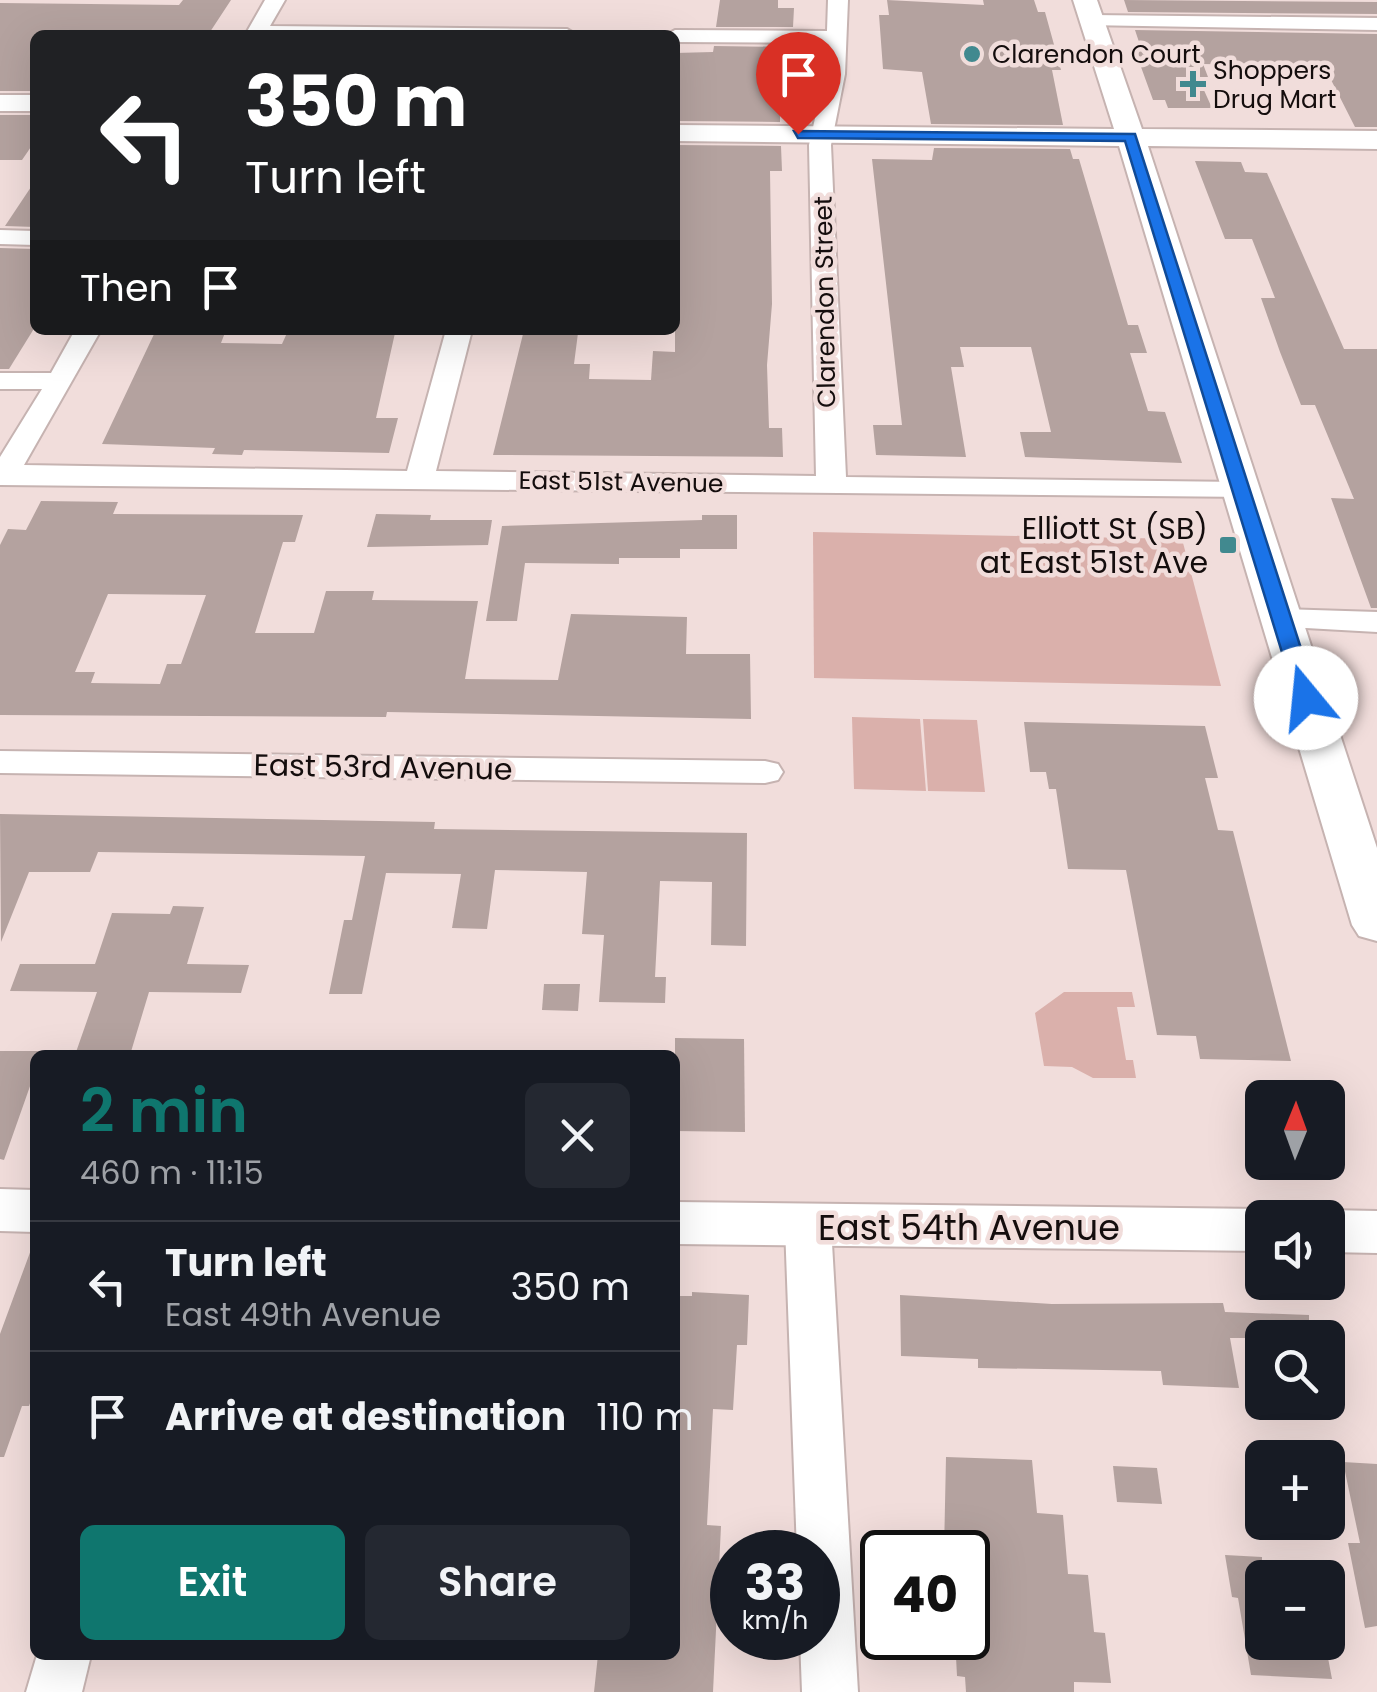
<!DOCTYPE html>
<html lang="en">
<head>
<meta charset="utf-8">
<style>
	:root { --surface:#171b24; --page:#242831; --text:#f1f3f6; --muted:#9ea1a6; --line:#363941; --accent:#0f766e }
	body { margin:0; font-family:Poppins,sans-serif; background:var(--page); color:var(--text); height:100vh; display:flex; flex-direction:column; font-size:38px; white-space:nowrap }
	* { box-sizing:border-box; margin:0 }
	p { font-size:32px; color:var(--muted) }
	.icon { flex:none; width:55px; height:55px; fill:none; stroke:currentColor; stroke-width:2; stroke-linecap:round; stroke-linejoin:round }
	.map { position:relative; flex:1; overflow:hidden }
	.sheet { position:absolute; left:30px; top:1050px; width:650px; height:610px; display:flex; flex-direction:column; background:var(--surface); border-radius:15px; box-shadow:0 10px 40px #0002 }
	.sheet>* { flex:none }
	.top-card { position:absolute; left:30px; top:30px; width:650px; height:305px; border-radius:15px; box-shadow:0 10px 40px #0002; background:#202124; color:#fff; overflow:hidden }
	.needle { width:65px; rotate:1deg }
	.fabs { position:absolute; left:1245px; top:1080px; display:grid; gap:20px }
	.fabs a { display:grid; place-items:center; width:100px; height:100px; border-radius:15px; background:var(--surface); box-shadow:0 10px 40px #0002; font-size:50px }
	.speed { position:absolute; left:710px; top:1530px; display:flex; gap:20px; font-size:50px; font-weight:700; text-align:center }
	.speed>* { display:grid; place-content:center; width:130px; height:130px; border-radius:50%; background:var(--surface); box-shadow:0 10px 40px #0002; line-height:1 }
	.speed small { font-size:25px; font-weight:400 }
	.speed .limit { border:5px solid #111; border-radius:15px; background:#fff; color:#111 }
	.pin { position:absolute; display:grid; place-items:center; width:85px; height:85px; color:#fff; margin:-102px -42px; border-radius:50% 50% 50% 0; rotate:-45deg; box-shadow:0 0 10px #0007 }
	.pin .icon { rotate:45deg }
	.me { position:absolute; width:110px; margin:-55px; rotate:343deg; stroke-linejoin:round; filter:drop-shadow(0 0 8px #0008) }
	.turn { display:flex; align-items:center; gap:35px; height:210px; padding:0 50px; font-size:45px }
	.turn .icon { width:130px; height:130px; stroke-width:2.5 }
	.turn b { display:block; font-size:70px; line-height:85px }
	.then { display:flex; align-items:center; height:95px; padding:0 50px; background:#0003; gap:20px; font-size:38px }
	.round { display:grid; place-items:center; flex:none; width:105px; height:105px; border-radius:15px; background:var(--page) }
	.overview { display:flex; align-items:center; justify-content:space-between; height:170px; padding:0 50px }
	h1 { font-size:60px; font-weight:600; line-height:75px; color:var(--accent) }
	.primary-button { display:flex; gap:20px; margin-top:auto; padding:20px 50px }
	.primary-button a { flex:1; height:115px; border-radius:15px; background:var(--accent); color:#fff; font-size:40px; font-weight:600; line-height:115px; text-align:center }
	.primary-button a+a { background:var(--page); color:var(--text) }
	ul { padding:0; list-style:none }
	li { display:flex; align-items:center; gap:30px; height:130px; padding:0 50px; border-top:2px solid var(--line) }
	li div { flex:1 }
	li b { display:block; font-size:38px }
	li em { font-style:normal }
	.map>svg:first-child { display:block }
	.green { fill:#dab0ab }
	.building { fill:#b4a29f; fill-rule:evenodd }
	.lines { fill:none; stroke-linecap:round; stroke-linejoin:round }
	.minor-casing { stroke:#c6b3b1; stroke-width:4 }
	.tertiary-casing { stroke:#c6b3b1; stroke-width:4 }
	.minor { fill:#fff; fill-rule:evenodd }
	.tertiary { fill:#fff; fill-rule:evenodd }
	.route { fill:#1a73e8; stroke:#114b97; stroke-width:2.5 }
	.poi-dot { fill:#41898f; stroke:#f1dddb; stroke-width:4 }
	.labels { text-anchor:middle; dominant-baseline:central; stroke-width:9; stroke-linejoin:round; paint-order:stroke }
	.far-poi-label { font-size:25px; fill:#140d0d; stroke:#f1dddb; text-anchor:start }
	.far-street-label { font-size:25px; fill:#140d0d; stroke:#f1dddb }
	.poi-label { font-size:30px; fill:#140d0d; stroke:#f1dddb; text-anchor:end }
	.street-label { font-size:30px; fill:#140d0d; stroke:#f1dddb }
	.near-street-label { font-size:35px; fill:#140d0d; stroke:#f1dddb }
</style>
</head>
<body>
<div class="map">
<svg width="1377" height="1692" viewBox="0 0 1377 1692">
	<rect width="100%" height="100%" fill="#f1dddb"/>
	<!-- green -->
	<g class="green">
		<path d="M813,532L1182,539L1221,686L814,678Z"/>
		<path d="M852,717L920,719L926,791L854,789Z"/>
		<path d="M923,719L977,720L985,792L928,791Z"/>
		<path d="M1064,992H1132L1135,1007H1117L1126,1060H1133L1136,1078H1093L1072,1067L1044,1066L1035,1013Z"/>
	</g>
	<!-- building -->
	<g class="building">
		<path d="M183,0H231L208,35H35V91H0V3L179,5Z"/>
		<path d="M720,0H778V8H794L793,27H716Z"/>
		<path d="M887,0L984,5L983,0H1034L1038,12H1045L1061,70H1052L1063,125L931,124L922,72L883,69L879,15H889Z"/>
		<path d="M1124,0L1377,2V14L1128,12Z"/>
		<path d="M1135,30L1377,34V127H1355L1324,66L1203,64L1208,77H1198L1212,108H1168L1165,100H1153L1133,45H1140Z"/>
		<path d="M714,46L792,47V52L808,55L794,116H780V122L675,121V53L713,52Z"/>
		<path d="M0,115H35V141L22,160H0Z"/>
		<path d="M675,145L781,146L782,171H770L772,304L767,365L769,428H782L783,457L493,455L524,330L578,333L574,364H590L589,379L651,380L653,351L675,352Z"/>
		<path d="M934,148L1070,149L1073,159H1079L1128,325H1138L1147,353H1130L1148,411L1165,412L1182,463L1025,457L1020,432H1051L1031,347H960L964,367H951L966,457L876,455L873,425H902L872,159L932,160Z"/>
		<path d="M1195,161L1241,162L1245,172L1267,173L1344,349H1377V608H1371L1331,498L1354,499L1315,405H1301L1280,352L1261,298H1275L1252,239H1225Z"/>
		<path d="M35,181V227L5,226Z"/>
		<path d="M0,248L35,249V327L9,369H0Z"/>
		<path d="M156,330H226L221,343L282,344L287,333H395L376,418H398L389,453L244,450L242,455L212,454L215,448L102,444Z"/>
		<path d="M41,501L118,502L113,514L303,515L295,542H283L255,633H314L326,591H374L372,600L478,601L465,679L558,680L571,614L687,617L686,654H750L751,719L387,712L386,717L0,715V545L8,529L26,530ZM108,594L206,595L181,664H167L160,684L91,683L95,672H75Z"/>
		<path d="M376,514L431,515L430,520H492L488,545L367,547Z"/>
		<path d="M702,515H737V549H680V558H619V564L525,563L517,621H486L502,526L702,520Z"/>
		<path d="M1024,722L1205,726L1218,778H1205L1218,830L1233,831L1291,1061L1200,1059L1196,1036L1157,1035L1126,870L1068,869L1056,789H1049L1046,772H1030Z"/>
		<path d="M0,814L435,822L434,829L747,833L746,946L711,945L712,882L660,881L655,977H666L665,1003L599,1002L604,935L582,934L587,872L495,870L487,929L452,928L461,874L386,873L362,994H329L344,920H352L365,856L98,852L90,872H29L1,942Z"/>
		<path d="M173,906L204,907L187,964L249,965L241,993L149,992L130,1055H75L97,992L10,991L20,964H95L112,913L170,914Z"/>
		<path d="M544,984H580L578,1011L542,1010Z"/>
		<path d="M675,1038L744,1039L745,1132L675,1131Z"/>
		<path d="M0,1051H42L35,1055V1072L4,1160L0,1159Z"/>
		<path d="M32,1247L35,1389L29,1406H22L4,1457H0V1334Z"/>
		<path d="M692,1292L749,1295L747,1345H737L733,1410L713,1409L707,1525L721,1526L713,1692H594L598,1655H675V1296H692Z"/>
		<path d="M900,1295L1052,1304L1223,1303L1225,1312L1309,1315V1338H1230L1239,1388L1163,1385L1161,1371L978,1368V1359L901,1356Z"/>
		<path d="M946,1457L1032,1460L1037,1513L1063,1515L1068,1574L1088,1575L1094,1632L1105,1633L1111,1683L1074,1682V1692H966L965,1677L957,1676L955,1638H968V1552H944Z"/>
		<path d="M1343,1462L1377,1464V1626L1365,1628L1348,1543H1360Z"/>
		<path d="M1113,1466L1157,1468L1162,1504L1117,1502Z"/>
		<path d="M1225,1555L1262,1557V1642H1325L1332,1679L1251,1675L1238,1598L1232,1597Z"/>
	</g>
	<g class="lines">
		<!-- minor casing -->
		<g class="minor-casing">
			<g id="minor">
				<path d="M265,0H285L270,26L567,29L577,35H245Z"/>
				<path d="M828,0H848L845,74L831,145L846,477L1240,482L1251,485L1255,491L1251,497L0,485V457L42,389H0V373H51L75,330H101L24,465L407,471L446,330H472L436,471L816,476L809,145L825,74L826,43L675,42V35H666L675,30L827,31Z"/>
				<path d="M1092,15L1377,18V30L1085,25L1082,21Z"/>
				<path d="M0,230L35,231V245L0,244Z"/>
				<path d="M1282,609L1377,612V632L1270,626L1266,619Z"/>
				<path d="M0,751L765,761L778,764L783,772L778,780L765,783L0,773Z"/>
				<path d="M808,1209L824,1214L831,1226L858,1692H802L800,1638H818V1552H797L785,1226L792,1214Z"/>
				<path d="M37,1655H91L82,1692H26Z"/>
			</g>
		</g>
		<!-- tertiary casing -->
		<g class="tertiary-casing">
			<g id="tertiary">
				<path d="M1073,0H1097L1142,129L1377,131V149L1148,146L1377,848V941L1359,936L1352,925L1119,146L675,141V125L1114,129Z"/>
				<rect x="0" y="95" width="35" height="16"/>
				<path d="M0,1189L35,1190V1232L0,1231Z"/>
				<path d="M675,1202L1262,1209L1284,1218H1262V1251L675,1244Z"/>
				<path d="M1328,1210L1377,1211V1253L1328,1252V1218H1307Z"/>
			</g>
		</g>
		<!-- minor -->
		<use href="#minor" class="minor"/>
		<!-- tertiary -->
		<use href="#tertiary" class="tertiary"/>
	</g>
	<!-- route -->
	<path class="route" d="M794,131L1135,134L1317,698L1314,703H1299L1296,698L1125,141L798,138Z"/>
	<!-- markers -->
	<g class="poi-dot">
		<circle cx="972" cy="54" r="10"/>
		<path d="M1188 69h10v10h10v10h-10v10h-10v-10h-10v-10h10z"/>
		<rect x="1218" y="535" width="20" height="20" rx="5"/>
	</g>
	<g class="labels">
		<!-- far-poi labels -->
		<g class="far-poi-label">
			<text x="992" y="54">Clarendon Court</text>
			<text x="1213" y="70">Shoppers<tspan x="1213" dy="29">Drug Mart</tspan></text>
		</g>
		<!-- far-street labels -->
		<g class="far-street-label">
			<text transform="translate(825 302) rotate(-91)">Clarendon Street</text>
			<text transform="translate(621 482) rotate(1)">East 51st Avenue</text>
		</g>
		<!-- poi labels -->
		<g class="poi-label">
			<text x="1208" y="528">Elliott St (SB)<tspan x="1208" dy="34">at East 51st Ave</tspan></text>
		</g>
		<!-- street labels -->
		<g class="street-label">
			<text transform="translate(383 767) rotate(1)">East 53rd Avenue</text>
		</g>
		<!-- near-street labels -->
		<g class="near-street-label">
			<text x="969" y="1227">East 54th Avenue</text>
		</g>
	</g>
</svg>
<div class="fabs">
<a><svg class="needle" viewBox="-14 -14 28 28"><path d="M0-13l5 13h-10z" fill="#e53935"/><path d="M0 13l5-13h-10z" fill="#9ea1a6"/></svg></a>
<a><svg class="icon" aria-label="sound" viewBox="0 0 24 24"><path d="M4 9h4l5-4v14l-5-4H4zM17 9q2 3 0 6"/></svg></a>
<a><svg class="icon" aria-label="search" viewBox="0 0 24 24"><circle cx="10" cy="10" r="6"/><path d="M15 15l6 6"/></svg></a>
<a>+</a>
<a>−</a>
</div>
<div class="speed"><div>33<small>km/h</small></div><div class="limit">40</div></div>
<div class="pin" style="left:798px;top:134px;background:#d93025"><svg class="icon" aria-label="arrive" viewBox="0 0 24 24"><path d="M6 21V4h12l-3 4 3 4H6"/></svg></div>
<svg class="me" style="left:1306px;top:698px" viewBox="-20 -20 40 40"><circle r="19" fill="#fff"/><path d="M0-13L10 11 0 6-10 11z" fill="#1a73e8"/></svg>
<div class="top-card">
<div class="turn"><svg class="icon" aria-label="left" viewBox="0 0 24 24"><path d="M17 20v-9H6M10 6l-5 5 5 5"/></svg><div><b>350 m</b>Turn left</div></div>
<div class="then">Then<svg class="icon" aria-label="arrive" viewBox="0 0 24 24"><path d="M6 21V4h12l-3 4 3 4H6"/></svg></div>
</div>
<section class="sheet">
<div class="overview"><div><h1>2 min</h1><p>460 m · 11:15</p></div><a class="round"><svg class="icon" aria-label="close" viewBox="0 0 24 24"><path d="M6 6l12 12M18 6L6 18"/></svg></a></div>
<ul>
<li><svg class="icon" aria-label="left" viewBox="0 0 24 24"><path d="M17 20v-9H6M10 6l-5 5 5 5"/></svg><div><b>Turn left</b><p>East 49th Avenue</p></div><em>350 m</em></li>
<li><svg class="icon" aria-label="arrive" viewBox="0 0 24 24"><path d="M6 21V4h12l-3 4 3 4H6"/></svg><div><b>Arrive at destination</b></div><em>110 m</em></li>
</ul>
<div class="primary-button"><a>Exit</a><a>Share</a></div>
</section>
</div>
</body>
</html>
